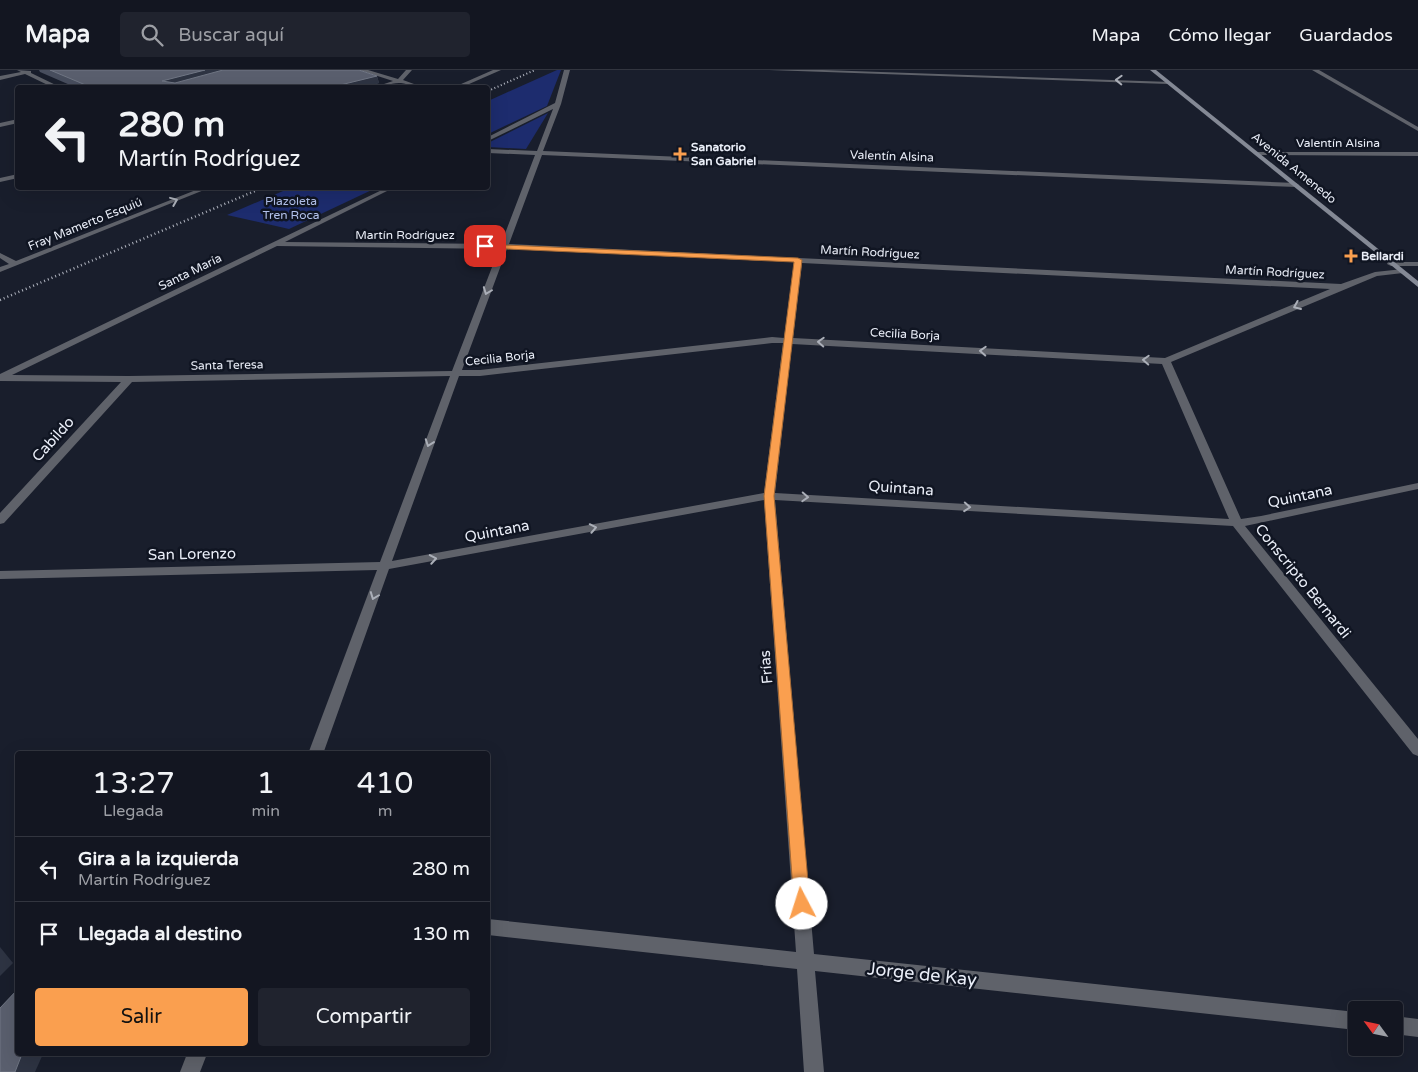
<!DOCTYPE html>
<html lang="es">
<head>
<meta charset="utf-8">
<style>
	:root { --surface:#131621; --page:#20232e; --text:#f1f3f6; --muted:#9d9fa5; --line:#32353f; --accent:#fa9f4f }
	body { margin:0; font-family:"Varela Round",sans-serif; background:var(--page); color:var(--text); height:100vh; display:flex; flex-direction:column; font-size:19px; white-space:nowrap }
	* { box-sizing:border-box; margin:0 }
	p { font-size:16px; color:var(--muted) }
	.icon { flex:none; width:28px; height:28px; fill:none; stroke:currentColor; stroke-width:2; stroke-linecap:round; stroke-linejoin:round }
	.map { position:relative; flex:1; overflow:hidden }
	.drawer { position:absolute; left:15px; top:681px; width:475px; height:305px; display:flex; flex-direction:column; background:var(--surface); border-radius:5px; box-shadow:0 5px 20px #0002,0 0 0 1px var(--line) }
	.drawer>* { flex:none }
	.hud { position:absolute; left:15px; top:15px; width:475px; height:105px; border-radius:5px; box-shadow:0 5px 20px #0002,0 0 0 1px var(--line); background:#131621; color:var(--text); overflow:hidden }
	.needle { width:32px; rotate:303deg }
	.buttons { position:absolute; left:1348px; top:931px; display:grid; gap:10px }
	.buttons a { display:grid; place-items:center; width:55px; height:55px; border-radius:5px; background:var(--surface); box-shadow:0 5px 20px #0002,0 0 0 1px var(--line); font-size:25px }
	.pin { position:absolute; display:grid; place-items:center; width:42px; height:42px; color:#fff; margin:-21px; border-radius:10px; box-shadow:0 2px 8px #0006 }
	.me { position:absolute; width:55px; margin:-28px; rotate:355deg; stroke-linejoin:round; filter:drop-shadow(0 0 4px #0008) }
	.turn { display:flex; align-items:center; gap:18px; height:105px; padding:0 20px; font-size:22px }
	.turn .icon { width:65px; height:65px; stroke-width:2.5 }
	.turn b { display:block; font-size:35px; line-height:42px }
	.eta { display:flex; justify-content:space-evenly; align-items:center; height:85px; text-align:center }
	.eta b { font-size:30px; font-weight:600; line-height:35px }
	.primary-button { display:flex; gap:10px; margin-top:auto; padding:10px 20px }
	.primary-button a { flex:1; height:58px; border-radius:5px; background:var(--accent); color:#111; font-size:20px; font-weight:600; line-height:58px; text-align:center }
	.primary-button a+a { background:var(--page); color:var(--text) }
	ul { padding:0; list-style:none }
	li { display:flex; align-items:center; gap:15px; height:65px; padding:0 20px; border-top:1px solid var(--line) }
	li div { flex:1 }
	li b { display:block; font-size:19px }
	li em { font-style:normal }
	header { display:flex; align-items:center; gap:30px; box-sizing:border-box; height:70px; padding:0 25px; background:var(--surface); border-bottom:1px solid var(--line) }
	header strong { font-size:24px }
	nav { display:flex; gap:28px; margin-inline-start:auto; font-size:18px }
	.search { width:350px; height:45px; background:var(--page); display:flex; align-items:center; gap:12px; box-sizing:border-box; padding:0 18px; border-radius:5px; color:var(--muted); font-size:19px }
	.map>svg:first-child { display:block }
	.green { fill:#1d2c6e }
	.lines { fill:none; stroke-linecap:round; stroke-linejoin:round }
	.street { fill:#5f626a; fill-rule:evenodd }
	.secondary { fill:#848995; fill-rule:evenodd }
	.rail-far1 { stroke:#b2b6c1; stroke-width:2; stroke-dasharray:1 2.5; stroke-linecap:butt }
	.rail { stroke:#b2b6c1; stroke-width:2.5; stroke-dasharray:1 3; stroke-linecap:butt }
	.wall { fill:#484e5e }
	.shaded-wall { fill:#2e3443 }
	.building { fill:#5a5f6e; stroke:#707684 }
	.oneway { stroke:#abafb8 }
	.route { fill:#fa9f4f; stroke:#a26733 }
	.poi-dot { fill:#fa9f4f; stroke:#101522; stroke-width:2 }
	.labels { text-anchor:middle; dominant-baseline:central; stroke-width:5; stroke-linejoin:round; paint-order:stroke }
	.far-street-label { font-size:12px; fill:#eaeef8; stroke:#101522 }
	.far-poi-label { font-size:12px; font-weight:bold; fill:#eaeef8; stroke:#101522; text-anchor:start }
	.far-park-label { font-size:12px; fill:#b3c2ec; stroke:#101522 }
	.street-label { font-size:15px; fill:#eaeef8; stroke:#101522 }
	.near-street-label { font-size:18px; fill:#eaeef8; stroke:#101522 }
</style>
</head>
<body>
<header>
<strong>Mapa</strong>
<div class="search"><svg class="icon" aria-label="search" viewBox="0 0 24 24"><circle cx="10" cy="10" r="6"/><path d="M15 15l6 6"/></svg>Buscar aquí</div>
<nav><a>Mapa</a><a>Cómo llegar</a><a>Guardados</a></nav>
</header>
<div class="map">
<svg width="1418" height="1002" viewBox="0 0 1418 1002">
	<rect width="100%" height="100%" fill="#191e2c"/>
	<!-- green -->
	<g class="green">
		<path d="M557,0H561L547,36L488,64V31Z"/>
		<path d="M548,43L526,79L488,77V73Z"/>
		<path d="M290,118H376L289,159L227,145Z"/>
	</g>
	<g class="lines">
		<!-- street -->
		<g class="street">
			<path d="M17,0L31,1V3L62,18H54L25,4L0,10V6L21,2Z"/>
			<path d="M359,0H368L398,9L406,0H412L403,10L425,18C416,18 409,14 401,13C392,12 381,18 372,18L393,11Z"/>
			<path d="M493,0H501L460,18H452Z"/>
			<path d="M564,0H570L561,34L543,81L1296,113L1299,115L1296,117L542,85L509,174L1341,214L1375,202L1403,199V203L1377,206L1171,292L1241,449L1261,446L1418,413V419L1245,456L1418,669V686L1413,684L1233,456L775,430L814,884L1356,942V960L815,901L824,1002H804L797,899L488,865V849L796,882L764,430L389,499L323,684H308L377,500L0,509V501L380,492L450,306L132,312L4,453L0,454V443L121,312L0,311V304L386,118H393L285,172L501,174L535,85L488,83V79L537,81L553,39L490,70L488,71V67L555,33ZM277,176L499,179L452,301L129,306L12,305ZM507,179L794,192L784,268L772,267L480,300H462ZM802,193L1330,219L1165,288L793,268ZM772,273H783L764,423L392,491L459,306H480ZM792,274L1162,294L1229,449L775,423Z"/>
			<path d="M769,0H823L1171,12L1168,14Z"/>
			<path d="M1312,0H1319L1418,57V61Z"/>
			<path d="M18,49V53L0,57V53Z"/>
			<path d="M1257,82H1418V86L1255,85Z"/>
			<path d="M18,104V108L0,112V108Z"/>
			<path d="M201,118H209L0,202V197L9,194L0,188V183L16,191Z"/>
			<path d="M1388,192H1418V196H1391L1387,194Z"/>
			<path d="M1394,946L1418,949V967L1394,964Z"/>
			<path d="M187,984H207L200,1002H180Z"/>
		</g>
		<!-- secondary -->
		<path class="secondary" d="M1150,0H1156L1418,211V217Z"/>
		<!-- rail-far1 -->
		<path class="rail-far1" d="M488,21L535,0"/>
		<!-- rail -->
		<path class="rail" d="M0,230L262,118"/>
	</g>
	<!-- wall -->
	<path class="wall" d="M39,0H359L377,6L379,13L361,18H77L40,2Z"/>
	<!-- shaded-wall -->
	<g class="shaded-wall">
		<path d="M205,0H234L167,18L162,11Z"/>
		<path d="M377,6L379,13L361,18H328Z"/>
		<path d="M0,877L13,893L0,906Z"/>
		<path d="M22,984H43L35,1002H15Z"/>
	</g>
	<!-- building -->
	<g class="building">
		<path d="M50,0H205L162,11L175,13L223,0H359L377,6L328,18H81L88,16Z"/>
		<path d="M18,919V984H22L15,1002H0V938Z"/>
	</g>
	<!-- one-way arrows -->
	<defs><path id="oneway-chevron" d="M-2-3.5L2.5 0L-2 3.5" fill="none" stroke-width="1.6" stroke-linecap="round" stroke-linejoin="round" transform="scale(1.25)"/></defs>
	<g class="oneway">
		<use href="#oneway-chevron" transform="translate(1119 10) rotate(-178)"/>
		<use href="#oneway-chevron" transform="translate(174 131) rotate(-22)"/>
		<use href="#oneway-chevron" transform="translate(487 221) rotate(111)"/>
		<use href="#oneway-chevron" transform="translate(1297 236) rotate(157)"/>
		<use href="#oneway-chevron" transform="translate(821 272) rotate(-177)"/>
		<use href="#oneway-chevron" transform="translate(983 281) rotate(-177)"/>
		<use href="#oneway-chevron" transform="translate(1146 290) rotate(-177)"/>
		<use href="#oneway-chevron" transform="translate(429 373) rotate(110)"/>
		<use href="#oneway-chevron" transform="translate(805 427) rotate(3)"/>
		<use href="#oneway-chevron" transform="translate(967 437) rotate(4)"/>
		<use href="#oneway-chevron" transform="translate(593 458) rotate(-11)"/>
		<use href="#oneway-chevron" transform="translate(433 489) rotate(-10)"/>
		<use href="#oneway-chevron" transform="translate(374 526) rotate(111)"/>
	</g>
	<!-- route -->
	<path class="route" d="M483,174L798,188L802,190L774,426L810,834L808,839L802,841L796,839L794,834L764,426L794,192L485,178Z"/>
	<!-- markers -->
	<g class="poi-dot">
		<path d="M677.5 76.5h5v5h5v5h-5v5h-5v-5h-5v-5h5z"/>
		<path d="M1348.5 178.5h5v5h5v5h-5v5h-5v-5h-5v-5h5z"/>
	</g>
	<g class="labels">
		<!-- far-street labels -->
		<g class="far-street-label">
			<text x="1338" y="73">Valentín Alsina</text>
			<text transform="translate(892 86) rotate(2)">Valentín Alsina</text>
			<text transform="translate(1294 98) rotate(39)">Avenida Amenedo</text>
			<text transform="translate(85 154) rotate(-22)">Fray Mamerto Esquiú</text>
			<text x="405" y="165">Martín Rodríguez</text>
			<text transform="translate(870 182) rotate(3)">Martín Rodríguez</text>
			<text transform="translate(190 202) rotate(-26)">Santa María</text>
			<text transform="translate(1275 202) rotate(3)">Martín Rodríguez</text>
			<text transform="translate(905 264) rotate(3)">Cecilia Borja</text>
			<text transform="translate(500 288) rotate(-6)">Cecilia Borja</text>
			<text transform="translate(227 295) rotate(-1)">Santa Teresa</text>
		</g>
		<!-- far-poi labels -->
		<g class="far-poi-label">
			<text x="691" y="77">Sanatorio<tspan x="691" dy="14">San Gabriel</tspan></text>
			<text x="1361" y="186">Bellardi</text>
		</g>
		<!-- far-park labels -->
		<g class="far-park-label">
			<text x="291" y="131">Plazoleta<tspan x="291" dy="14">Tren Roca</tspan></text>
		</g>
		<!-- street labels -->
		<g class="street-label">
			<text transform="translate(53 369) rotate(-48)">Cabildo</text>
			<text transform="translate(901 418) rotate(4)">Quintana</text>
			<text transform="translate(1300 426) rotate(-12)">Quintana</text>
			<text transform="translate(497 461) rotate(-11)">Quintana</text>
			<text transform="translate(192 484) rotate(-1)">San Lorenzo</text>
			<text transform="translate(1303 511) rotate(51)">Conscripto Bernardi</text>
			<text transform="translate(766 597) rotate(-95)">Frías</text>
		</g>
		<!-- near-street labels -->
		<g class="near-street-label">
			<text transform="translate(922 904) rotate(6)">Jorge de Kay</text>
		</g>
	</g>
</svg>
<div class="buttons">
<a><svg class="needle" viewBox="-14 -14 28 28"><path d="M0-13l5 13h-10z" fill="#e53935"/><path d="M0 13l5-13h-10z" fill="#9d9fa5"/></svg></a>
</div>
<div class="pin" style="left:485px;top:176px;background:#d93025"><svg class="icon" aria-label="arrive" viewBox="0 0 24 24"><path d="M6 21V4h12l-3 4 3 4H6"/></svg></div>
<svg class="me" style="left:802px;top:834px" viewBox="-20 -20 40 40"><circle r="19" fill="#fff"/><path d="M0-13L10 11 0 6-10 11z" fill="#fa9f4f"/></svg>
<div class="hud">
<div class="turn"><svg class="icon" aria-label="left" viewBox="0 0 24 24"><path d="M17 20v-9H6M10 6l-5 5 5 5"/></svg><div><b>280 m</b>Martín Rodríguez</div></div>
</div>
<section class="drawer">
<div class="eta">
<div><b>13:27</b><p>Llegada</p></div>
<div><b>1</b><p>min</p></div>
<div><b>410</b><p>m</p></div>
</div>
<ul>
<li><svg class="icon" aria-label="left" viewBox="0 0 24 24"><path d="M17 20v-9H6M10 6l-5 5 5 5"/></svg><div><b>Gira a la izquierda</b><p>Martín Rodríguez</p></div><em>280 m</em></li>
<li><svg class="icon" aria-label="arrive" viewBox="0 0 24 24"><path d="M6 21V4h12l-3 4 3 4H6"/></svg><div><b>Llegada al destino</b></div><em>130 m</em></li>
</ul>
<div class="primary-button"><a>Salir</a><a>Compartir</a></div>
</section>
</div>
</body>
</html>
